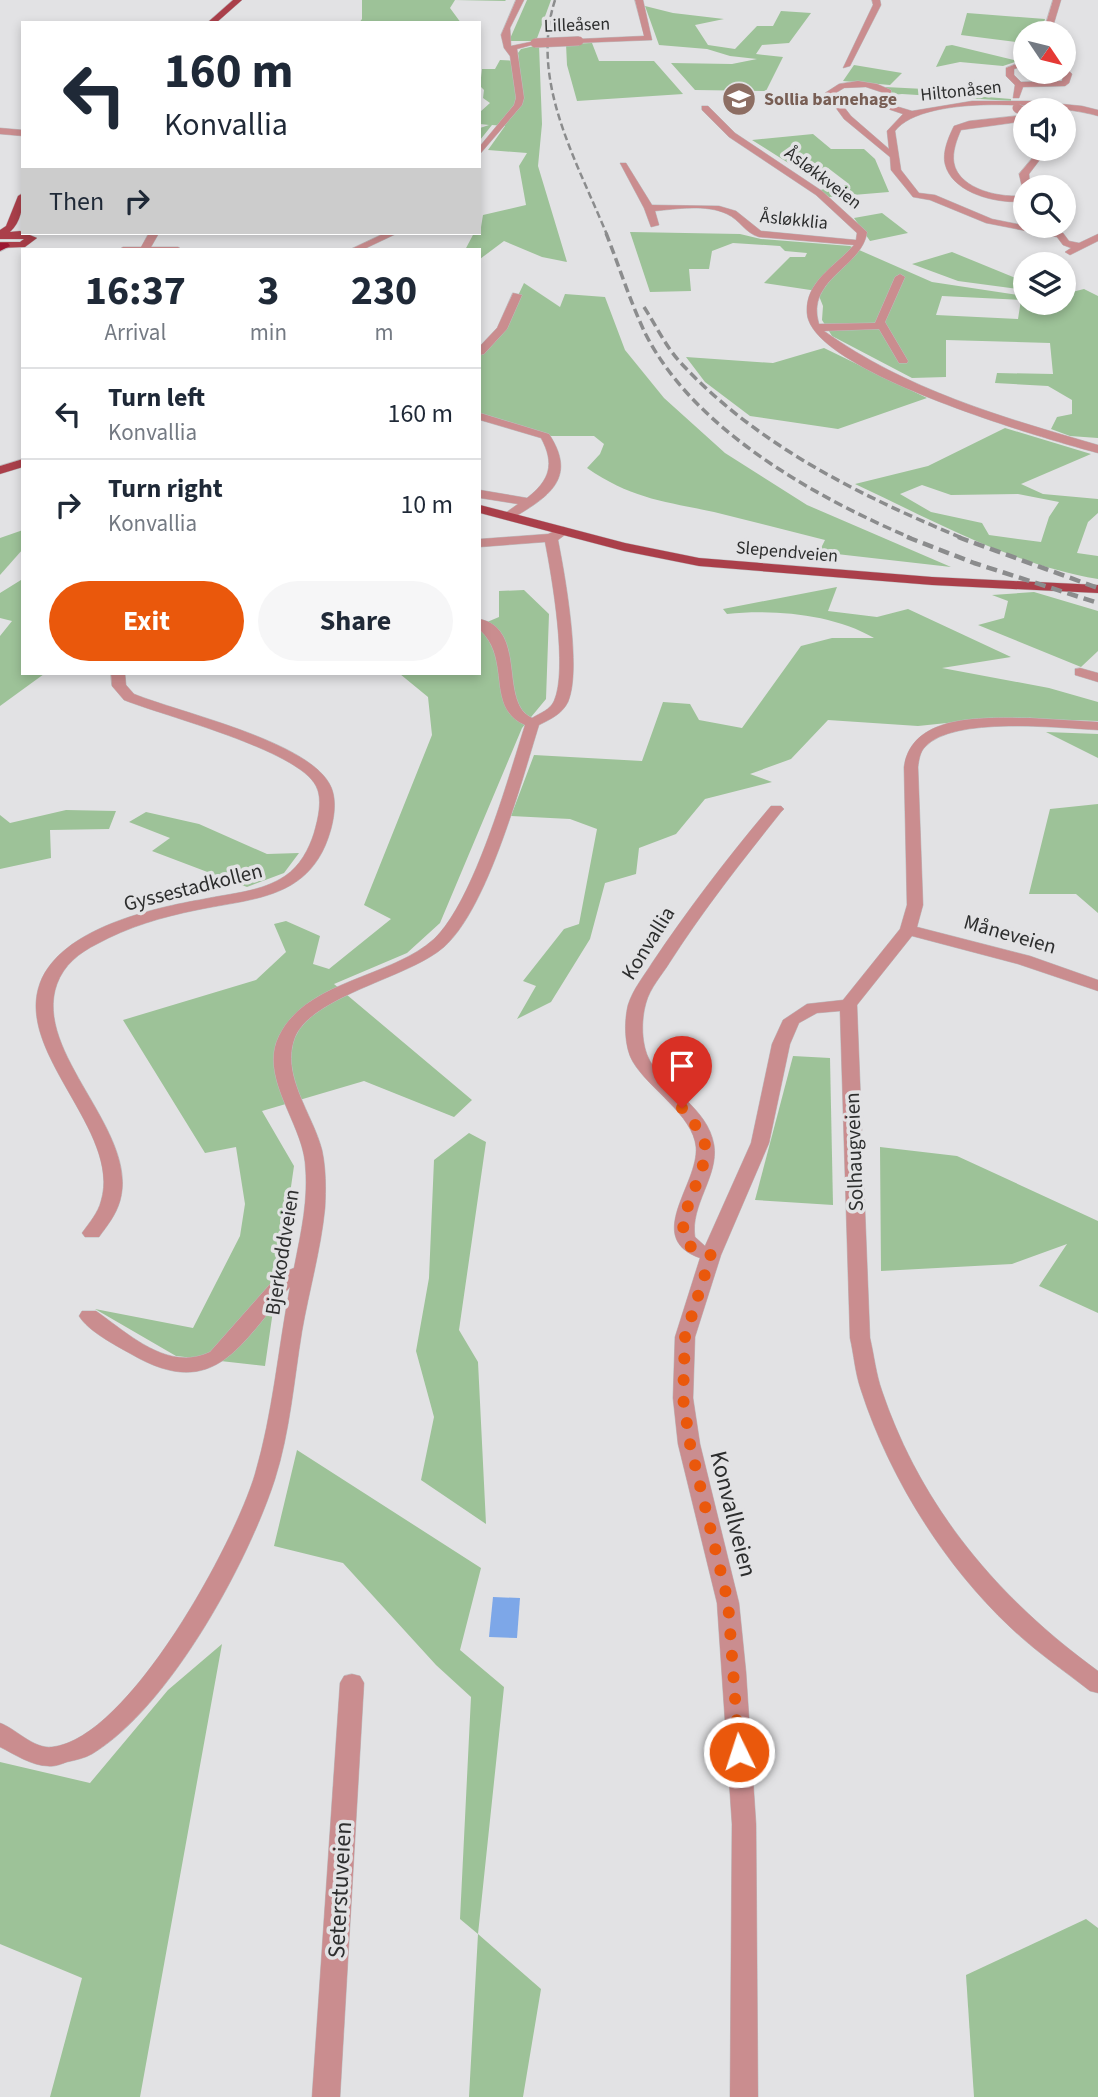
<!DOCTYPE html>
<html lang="en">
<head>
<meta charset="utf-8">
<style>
	:root { --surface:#fff; --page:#f6f6f7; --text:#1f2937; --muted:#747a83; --line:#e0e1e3; --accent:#ea580c }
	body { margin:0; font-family:"Source Sans 3",sans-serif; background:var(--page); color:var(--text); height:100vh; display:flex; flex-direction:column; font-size:26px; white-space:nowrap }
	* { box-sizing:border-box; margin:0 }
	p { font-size:23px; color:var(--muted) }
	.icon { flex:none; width:38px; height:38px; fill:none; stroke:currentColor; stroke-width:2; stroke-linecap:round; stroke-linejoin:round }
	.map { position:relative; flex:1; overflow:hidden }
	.side { position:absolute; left:21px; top:248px; width:460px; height:427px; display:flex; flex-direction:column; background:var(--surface); border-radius:0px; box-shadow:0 4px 10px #0003 }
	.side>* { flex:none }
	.banner { position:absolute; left:21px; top:21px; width:460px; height:214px; border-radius:0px; box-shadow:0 4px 10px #0003; background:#fff; color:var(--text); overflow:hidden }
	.needle { width:46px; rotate:125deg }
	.buttons { position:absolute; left:1013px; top:21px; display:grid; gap:14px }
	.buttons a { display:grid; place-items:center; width:63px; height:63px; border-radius:50%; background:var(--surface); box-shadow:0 4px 10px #0003; font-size:35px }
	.pin { position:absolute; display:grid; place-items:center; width:60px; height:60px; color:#fff; margin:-72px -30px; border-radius:50% 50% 50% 0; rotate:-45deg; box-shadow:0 0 7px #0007 }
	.pin .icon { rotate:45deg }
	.me { position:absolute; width:77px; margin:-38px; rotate:356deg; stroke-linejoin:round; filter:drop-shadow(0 0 5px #0008) }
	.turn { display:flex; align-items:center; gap:24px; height:147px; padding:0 28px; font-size:32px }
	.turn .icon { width:91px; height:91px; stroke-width:2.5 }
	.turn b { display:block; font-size:49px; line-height:60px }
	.then { display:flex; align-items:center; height:66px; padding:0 28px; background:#0003; gap:14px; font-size:26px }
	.eta { display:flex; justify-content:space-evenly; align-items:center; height:119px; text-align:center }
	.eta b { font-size:42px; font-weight:700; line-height:49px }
	.action { display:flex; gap:14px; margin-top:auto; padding:14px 28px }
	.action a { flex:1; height:80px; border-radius:42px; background:var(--accent); color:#fff; font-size:28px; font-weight:700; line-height:80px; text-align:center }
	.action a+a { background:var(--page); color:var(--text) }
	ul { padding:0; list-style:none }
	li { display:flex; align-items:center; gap:21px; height:91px; padding:0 28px; border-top:2px solid var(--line) }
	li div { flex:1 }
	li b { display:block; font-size:26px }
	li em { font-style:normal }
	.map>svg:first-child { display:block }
	.green { fill:#9dc298; fill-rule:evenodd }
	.water { fill:#7da7e8 }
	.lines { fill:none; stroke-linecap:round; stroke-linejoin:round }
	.minor-casing { stroke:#bebec0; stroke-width:1 }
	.major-casing { stroke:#bebec0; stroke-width:1 }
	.highway-casing { stroke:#bebec0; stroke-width:2 }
	.minor { fill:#ca8d8f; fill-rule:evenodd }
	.major { fill:#aa3f4a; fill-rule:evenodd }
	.highway { fill:#9c1732; fill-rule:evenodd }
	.rail-far2 { stroke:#8b8c8d; stroke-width:2.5; stroke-dasharray:7 3.5; stroke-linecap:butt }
	.rail-far1 { stroke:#8b8c8d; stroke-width:3.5; stroke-dasharray:9 4.5; stroke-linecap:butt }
	.rail { stroke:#8b8c8d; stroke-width:4.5; stroke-dasharray:11 6; stroke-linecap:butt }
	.minor-bridge-casing { stroke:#bebec0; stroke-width:10; stroke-linecap:butt }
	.minor-bridge { stroke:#ca8d8f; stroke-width:9 }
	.route { stroke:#ea580c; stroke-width:12; stroke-dasharray:0 21.6 }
	.labels { text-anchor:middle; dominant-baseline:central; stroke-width:7; stroke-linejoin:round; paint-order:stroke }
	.far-street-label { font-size:18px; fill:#2d2e2e; stroke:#e2e2e4 }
	.far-education-label { font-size:18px; font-weight:bold; fill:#785e54; stroke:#e2e2e4; text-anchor:start }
	.street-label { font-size:21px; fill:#2d2e2e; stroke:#e2e2e4 }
	.near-street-label { font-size:24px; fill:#2d2e2e; stroke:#e2e2e4 }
</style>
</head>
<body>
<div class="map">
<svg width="1098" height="2097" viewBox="0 0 1098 2097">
	<rect width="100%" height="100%" fill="#e2e2e4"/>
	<!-- green -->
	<g class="green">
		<path d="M362,0H505L506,1L455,0L450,8L461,23H359L362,19Z"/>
		<path d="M527,0H551L536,41H509Z"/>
		<path d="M645,6L673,13L724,19L695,25L708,45L735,49L757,26H773L781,11L811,13L789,43L762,45L756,54L783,57L766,91L695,90L671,63L732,64L757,59L730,56L707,49L659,45Z"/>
		<path d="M967,13L1045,19L1041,33H1026L1025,43L961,35Z"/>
		<path d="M592,43L599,61H654L683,94L577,101L567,65L566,44Z"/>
		<path d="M539,45L542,124L538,166L567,262L542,257L504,241L480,259V250H465L474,233H480L483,215L526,205L519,166L527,153L488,150L505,126L492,125L480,140V128L489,125L480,124V112L490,103L483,98L484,90L480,86L482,69H495L500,60L519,61L518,53L521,49Z"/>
		<path d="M952,45L1018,61L1003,66L960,62L936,67L946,46Z"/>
		<path d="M854,65L902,73L890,85L843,81Z"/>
		<path d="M885,87L964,91L963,95L1011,99V101L902,94L892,95Z"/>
		<path d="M813,134L831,149H864L875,159L889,192L829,197L820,190L849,184L828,168L801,171L752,140Z"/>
		<path d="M882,213L908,233L870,241L854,218Z"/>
		<path d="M630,232L740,234L761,239L850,246L932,282L1025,296L1026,303H1064V294L1084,289L1098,296V438L1070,436L1051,429L1057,417L1072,414V400L1048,386L995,383L997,373L1053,374L1050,343L946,340V377L912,378L832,336L822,320L823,306L817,291L764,283L790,257H805L807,253L785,251L780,246L733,243L712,251L709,269H689L691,291L650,292ZM942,296L1021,300L1018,319L936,315Z"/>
		<path d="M952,252L1025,282V290L958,281L912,264Z"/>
		<path d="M524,283L560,307L565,294L605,297L625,350L664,398L725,453L807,505L951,567L819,552L825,540C788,531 751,521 714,512C663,501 632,499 587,468L600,454L604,444L594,436H545L480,416V352L502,329Z"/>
		<path d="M824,348L927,398L838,429L750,416L705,382L686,357L773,363Z"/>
		<path d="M1005,428L1091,454L1021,484L1043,494L1098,499V513L1088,522L1077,553L1098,556V579C1013,565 932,520 855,484L928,466ZM922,485L951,495L1018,494L1059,502L1049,517L1041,542L989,535L982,523L931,512L900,494Z"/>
		<path d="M23,530V549L0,575V538Z"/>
		<path d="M21,580L23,674H44L0,706V636L12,621L0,618V593Z"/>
		<path d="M837,587L828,611L877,617L908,609L1011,657L942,668L1049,688L1098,702V721L995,718L918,726L828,720L791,759L750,774L772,782L705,799L676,834L639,848L636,874L605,883L590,939L551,1002L517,1019L536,986L523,981L564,929L579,924L597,829L570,819L511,816L534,755L642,761L663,702L690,704L699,720L742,728L801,646L832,638H874C833,614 773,609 727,614L723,609Z"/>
		<path d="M524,590L549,614L546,699L522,728L440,923L407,953L334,984L472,1100L454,1117L364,1081L262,1111L294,1166L265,1366L176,1356L95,1309L193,1328L240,1236L245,1204L236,1147L205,1153L123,1020L256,980L286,952L274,924L286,921L320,936L313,964L329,969L391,919L364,905L432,735L428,697L400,674H480V625L499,617V591Z"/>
		<path d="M1034,592L1098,611V651L1081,667L978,625L1004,618L1008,601L992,595Z"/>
		<path d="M1046,732L1098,734V758Z"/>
		<path d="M1098,804V913L1076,894H1029L1050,809Z"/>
		<path d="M66,810L116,811L109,829L50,830L51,858L0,869V815L10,823Z"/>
		<path d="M146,812L199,824L267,854L299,853L284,873L247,887L152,851L170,838L129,822Z"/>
		<path d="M793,1056L830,1058L833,1205L755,1200Z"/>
		<path d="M469,1133L486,1142L459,1330L478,1362L486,1524L421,1480L434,1417L416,1351L429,1278L434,1160Z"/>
		<path d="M880,1147L957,1156L1098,1221V1313L1039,1286L1067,1244L1012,1264L881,1271Z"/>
		<path d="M297,1450L481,1568L460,1650L504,1687L478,1934L541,1989L523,2097H469L478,1934L460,1919L471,1697L436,1665L343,1563L274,1546Z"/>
		<path d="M222,1644L140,2097H50L82,1978L0,1944V1762L90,1783L168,1690Z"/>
		<path d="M1086,1919L1098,1928V2097H974L966,1975Z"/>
	</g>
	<!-- water -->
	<path class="water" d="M493,1597L520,1598L517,1638L489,1637Z"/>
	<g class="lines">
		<!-- minor casing -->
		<g class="minor-casing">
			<g id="minor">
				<path d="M516,0H524L510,28L511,46L535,41L539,43L517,49L524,98L522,105L480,154V146L514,105L516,98L510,56L504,48L501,35Z"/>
				<path d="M635,0H643L652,40L576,43L579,39L644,36Z"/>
				<path d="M872,0H880L881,5L850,66L843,68L873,5Z"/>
				<path d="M1053,0H1061L1051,33H1043Z"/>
				<path d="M1026,60V65L1014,69V75L1021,82L1062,81L1064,66L1072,74L1069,83L1065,86L1023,87L1019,98H1013L1015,85L1006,76V68Z"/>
				<path d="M858,81L877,84L891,90L892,105L912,111L972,101H1031L1082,106L1098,110V116C1056,104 924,93 895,131L901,170L919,193L935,195L992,219L1063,233L1069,241L1079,243L1098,234V241L1070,255L1065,252L1071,248L1063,245L1057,237L986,223L930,200L913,197L891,170L890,157L844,119L825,93L839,84ZM866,87L884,93L885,108L903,114L887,131L889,149L851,116L834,94L844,88Z"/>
				<path d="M702,106H708L735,133L822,191L867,232C863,267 805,279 819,324L875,323L895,277L900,274L905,277L885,322L908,361L907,363H899L879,329L824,331C907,390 1001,417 1098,445V453C1045,439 810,371 807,313C805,281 836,266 854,245L759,237C745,233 740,220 727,214C706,204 677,209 655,211L659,225L651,227L644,208L620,163H626L652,205L719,206L736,211L761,231L856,240L857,233L816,195L729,137L702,110Z"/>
				<path d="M1026,115V121L961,130C957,139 952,152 954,163C959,190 1003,199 1026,195V201C1000,205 952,194 945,164C942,152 949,136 954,126L969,121Z"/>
				<path d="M0,128L23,130V136L0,134Z"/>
				<path d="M1040,149H1048L1029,174L1030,187H1026V192L1023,191L1019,174Z"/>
				<path d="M149,233H159L151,247H178L183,250H118L123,247H141Z"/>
				<path d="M385,233H398L362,250H349Z"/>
				<path d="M513,293L522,295L507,329L484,354L480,355V346L497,328Z"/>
				<path d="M480,413L549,434C578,478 549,497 511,519L507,520L501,516L518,504L480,498V490L527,498C550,480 555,464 541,438L480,420Z"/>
				<path d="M564,527L570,531L558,540C565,575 582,670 568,702C562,714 551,719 539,725C521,783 488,908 444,947C409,978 313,995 295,1037C280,1075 313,1114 322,1150C326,1168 326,1189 325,1208C321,1249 309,1291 302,1331C294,1380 290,1432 275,1479C248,1563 169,1708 92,1754C85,1758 76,1760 67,1762C61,1764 55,1767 48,1766C32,1766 14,1754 0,1747V1723C15,1728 33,1749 52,1747C129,1739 235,1542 255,1474C273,1413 278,1349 290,1287C240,1344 215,1403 131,1354C115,1345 88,1331 79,1316L82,1311H96C129,1334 168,1372 210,1352L279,1274L294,1268C301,1232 309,1199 305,1162C301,1122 259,1076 279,1036C306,980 391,978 434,939C474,901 508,779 525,725C485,708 512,659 480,630V619C528,630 498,703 532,718C540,713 550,710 554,701C568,670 552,577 545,542L480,547V539L548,534Z"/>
				<path d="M1080,668L1098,673V682L1075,675V669Z"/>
				<path d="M111,674H125L126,685L134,694C181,713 304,740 329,783C337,796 335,814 331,829C312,899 255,898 197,910C162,917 128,927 97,944C79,953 64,965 57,984C32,1053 140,1131 120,1201C116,1215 107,1226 99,1237H85L82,1233C89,1223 98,1213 101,1201C122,1131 14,1053 40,983C61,928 153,908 204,899C232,893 261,892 285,876C300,866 309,849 314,833C318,819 323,799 316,786C298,750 164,716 124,700L112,686Z"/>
				<path d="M1030,718L1098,722V730C1058,728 953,716 925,747C920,752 919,760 918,767L923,905L917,927L1030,956L1098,980V991L1018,964L912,936L857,1005L870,1338C874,1355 876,1374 882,1391C922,1509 999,1599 1098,1671V1693L1090,1691C1063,1670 1035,1651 1010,1627C944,1565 889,1477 861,1390C855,1373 854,1355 850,1338L840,1011L817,1013L799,1023L790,1044L769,1143L721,1255L695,1337L693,1398L700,1444L739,1603L746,1672L756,1824L758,2097H730L732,1824L717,1603L678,1444L673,1398L675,1337L700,1258C643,1238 699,1184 696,1147C693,1115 649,1089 633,1062C624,1047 624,1021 628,1005C633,989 644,976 652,963C689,908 728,857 771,806H781L784,809L781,812C742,861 704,909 670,962C662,975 650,988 646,1003C641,1020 641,1045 650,1061C667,1090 708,1108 714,1145C719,1176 690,1205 695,1237L705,1246L751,1143L772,1044L783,1020L807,1004L843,1000L900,929L907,905L904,767C912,712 987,718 1030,718Z"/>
				<path d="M352,1674L360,1676L364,1683L340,2097H312L340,1683L344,1676Z"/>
			</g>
		</g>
		<!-- major casing -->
		<g class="major-casing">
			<g id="major">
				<path d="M233,0H242L216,23H207Z"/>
				<path d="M23,193C23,207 21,222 10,232L20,231L37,238L25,247L0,248V242H20L24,239H0V230L6,226L18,196Z"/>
				<path d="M23,459V467L0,474V466Z"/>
				<path d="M480,505L625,543L699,558L932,577L1098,585V593L932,585L699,566L624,551L480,513Z"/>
			</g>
		</g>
		<!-- highway casing -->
		<g class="highway-casing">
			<path id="highway" d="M0,243H8L10,246L0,251Z"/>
		</g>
		<!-- minor -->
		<use href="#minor" class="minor"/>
		<!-- major -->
		<use href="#major" class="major"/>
		<!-- highway -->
		<use href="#highway" class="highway"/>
		<!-- rail-far2 -->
		<path class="rail-far2" d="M555,0C529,81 577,161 607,235"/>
		<!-- rail-far1 -->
		<g class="rail-far1">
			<path d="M606,233C619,266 630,301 645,333C694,430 815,497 911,538"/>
			<path d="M644,307C655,324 665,345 679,361C756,445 859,495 962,538"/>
		</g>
		<!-- rail -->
		<g class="rail">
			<path d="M907,537L974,563L1098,603"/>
			<path d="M958,537L1098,588"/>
		</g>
		<!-- minor-bridge casing -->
		<g class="minor-bridge-casing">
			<g id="minor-bridge">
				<path d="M535,43L579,41"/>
				<path d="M1017,108L1026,113"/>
			</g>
		</g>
		<!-- minor-bridge -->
		<use href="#minor-bridge" class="minor-bridge"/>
	</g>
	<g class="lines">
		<!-- route -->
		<path class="route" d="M682,1108C690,1119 702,1131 705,1145C711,1179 649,1244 711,1255L685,1337L683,1398L690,1444L728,1602L739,1752"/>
	</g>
	<!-- icons -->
	<defs>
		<g id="school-disc" transform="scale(1.75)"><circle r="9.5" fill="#8d6e63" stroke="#e2e2e4"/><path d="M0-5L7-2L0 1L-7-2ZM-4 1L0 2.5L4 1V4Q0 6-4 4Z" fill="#fff"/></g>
	</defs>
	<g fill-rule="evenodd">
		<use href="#school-disc" x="739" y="99"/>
	</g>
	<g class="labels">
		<!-- far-street labels -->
		<g class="far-street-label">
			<text transform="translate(577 25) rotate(-2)">Lilleåsen</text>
			<text transform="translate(961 91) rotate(-6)">Hiltonåsen</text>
			<text transform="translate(823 178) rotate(37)">Åsløkkveien</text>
			<text transform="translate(794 220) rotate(6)">Åsløkklia</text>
			<text transform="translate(787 552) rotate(5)">Slependveien</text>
		</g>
		<!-- far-education labels -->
		<g class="far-education-label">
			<text x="764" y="99">Sollia barnehage</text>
		</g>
		<!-- street labels -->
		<g class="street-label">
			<text transform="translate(193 887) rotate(-14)">Gyssestadkollen</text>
			<text transform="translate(1010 934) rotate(16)">Måneveien</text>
			<text transform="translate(648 943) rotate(-58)">Konvallia</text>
			<text transform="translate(854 1152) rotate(-92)">Solhaugveien</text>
			<text transform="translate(282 1252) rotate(-81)">Bjerkoddveien</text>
		</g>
		<!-- near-street labels -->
		<g class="near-street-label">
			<text transform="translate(733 1514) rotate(76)">Konvallveien</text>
			<text transform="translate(340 1890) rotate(-87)">Seterstuveien</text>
		</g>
	</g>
</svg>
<div class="buttons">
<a><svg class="needle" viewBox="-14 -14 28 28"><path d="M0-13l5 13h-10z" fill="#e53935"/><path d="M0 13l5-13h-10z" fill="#747a83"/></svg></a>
<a><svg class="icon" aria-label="sound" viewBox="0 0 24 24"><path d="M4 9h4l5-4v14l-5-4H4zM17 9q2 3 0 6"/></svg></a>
<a><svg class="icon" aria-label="search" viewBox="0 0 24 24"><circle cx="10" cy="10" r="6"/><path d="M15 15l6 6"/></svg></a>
<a><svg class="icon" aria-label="layers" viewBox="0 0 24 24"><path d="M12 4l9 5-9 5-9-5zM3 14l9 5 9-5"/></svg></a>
</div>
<div class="pin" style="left:682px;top:1108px;background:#d93025"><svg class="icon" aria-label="arrive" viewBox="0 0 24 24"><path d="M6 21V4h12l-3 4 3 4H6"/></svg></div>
<svg class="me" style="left:739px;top:1752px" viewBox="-20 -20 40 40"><circle r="17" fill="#ea580c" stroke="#fff" stroke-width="3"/><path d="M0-11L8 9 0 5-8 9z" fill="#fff"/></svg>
<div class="banner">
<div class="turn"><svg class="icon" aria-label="left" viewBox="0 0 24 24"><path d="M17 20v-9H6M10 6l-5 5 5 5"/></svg><div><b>160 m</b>Konvallia</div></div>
<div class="then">Then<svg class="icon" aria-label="right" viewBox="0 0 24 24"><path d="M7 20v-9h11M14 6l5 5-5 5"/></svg></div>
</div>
<section class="side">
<div class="eta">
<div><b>16:37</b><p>Arrival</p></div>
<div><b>3</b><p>min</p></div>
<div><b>230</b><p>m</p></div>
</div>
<ul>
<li><svg class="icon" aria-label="left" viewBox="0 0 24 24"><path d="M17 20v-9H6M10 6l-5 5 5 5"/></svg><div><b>Turn left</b><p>Konvallia</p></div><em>160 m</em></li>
<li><svg class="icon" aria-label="right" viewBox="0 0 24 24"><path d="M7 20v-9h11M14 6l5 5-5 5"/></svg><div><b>Turn right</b><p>Konvallia</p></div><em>10 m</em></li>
</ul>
<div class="action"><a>Exit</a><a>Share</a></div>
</section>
</div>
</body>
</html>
